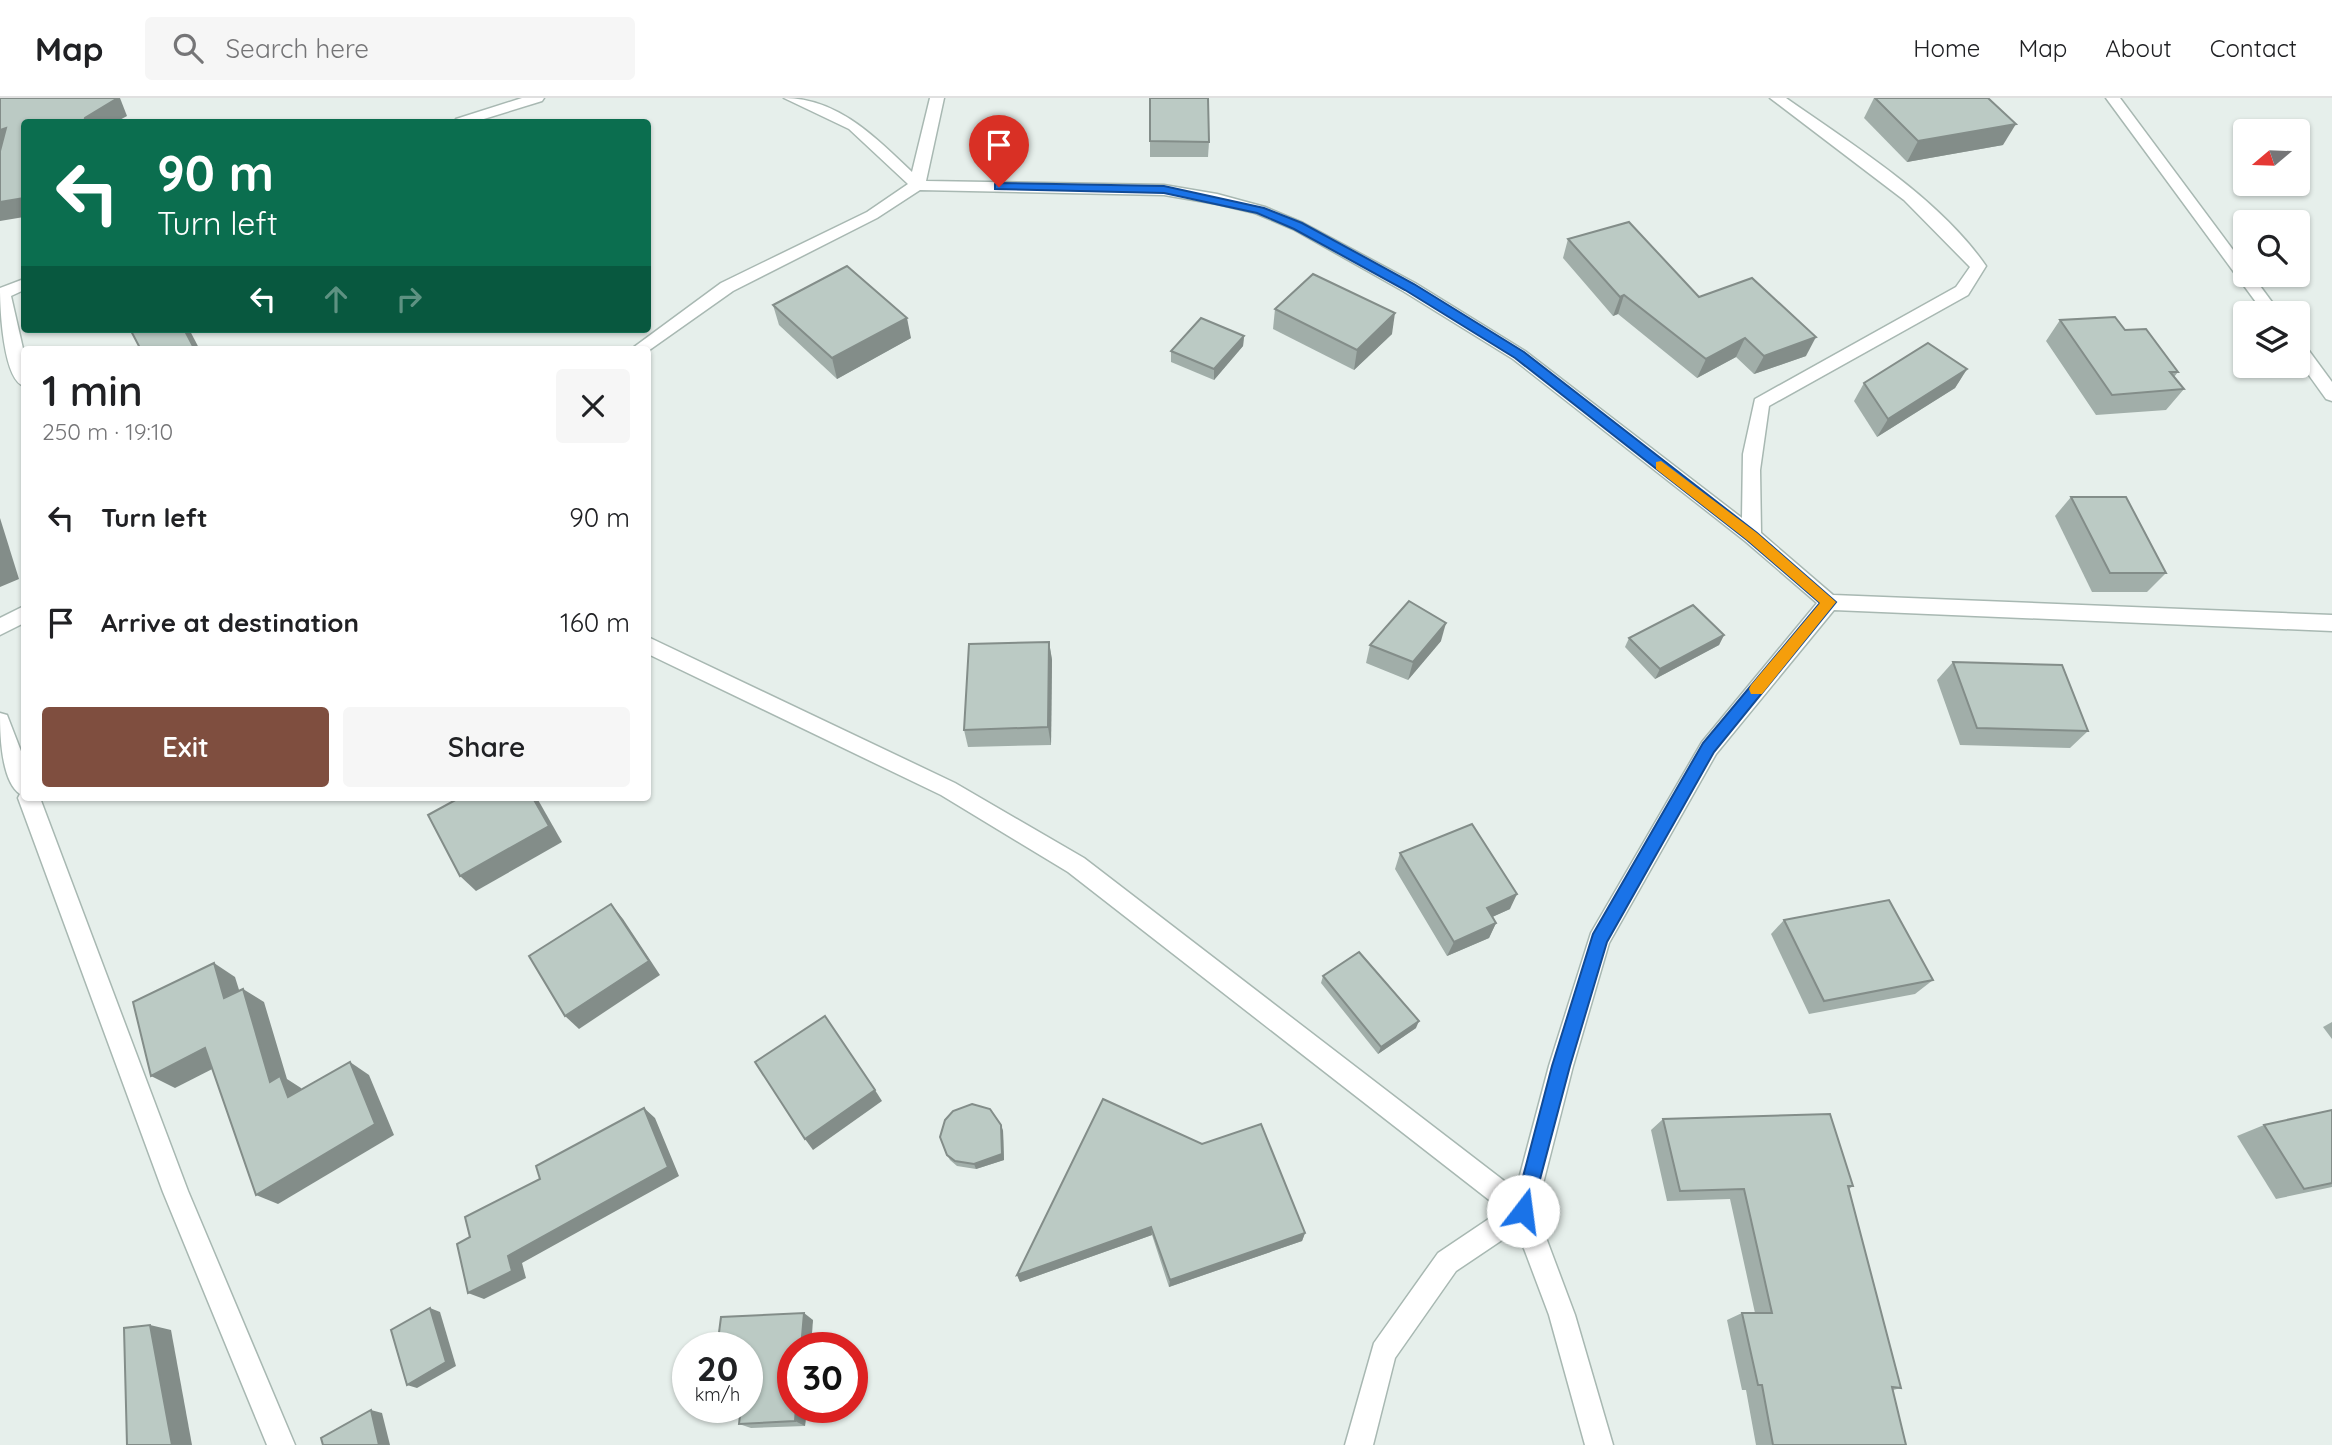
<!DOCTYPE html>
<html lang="en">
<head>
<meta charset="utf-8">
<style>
	:root { --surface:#fff; --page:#f6f6f6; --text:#202124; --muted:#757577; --line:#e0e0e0; --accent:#7f4e3f }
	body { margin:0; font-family:Quicksand,sans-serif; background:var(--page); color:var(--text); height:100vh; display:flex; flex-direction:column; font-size:26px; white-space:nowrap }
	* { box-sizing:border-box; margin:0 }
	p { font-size:23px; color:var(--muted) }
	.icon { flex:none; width:38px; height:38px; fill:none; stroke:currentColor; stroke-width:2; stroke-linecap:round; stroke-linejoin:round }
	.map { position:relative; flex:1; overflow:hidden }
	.sheet { position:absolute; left:21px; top:248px; width:630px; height:455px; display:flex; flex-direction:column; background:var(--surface); border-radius:7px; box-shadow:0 2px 5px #0004 }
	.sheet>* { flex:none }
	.banner { position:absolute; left:21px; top:21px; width:630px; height:214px; border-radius:7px; box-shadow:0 2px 5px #0004; background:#0b6e4f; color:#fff; overflow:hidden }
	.needle { width:46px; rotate:251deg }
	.controls { position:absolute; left:2233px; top:21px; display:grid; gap:14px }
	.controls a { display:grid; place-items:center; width:77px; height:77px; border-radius:7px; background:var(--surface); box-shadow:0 2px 5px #0004; font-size:35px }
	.speed { position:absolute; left:672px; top:1234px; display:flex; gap:14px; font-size:35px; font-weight:700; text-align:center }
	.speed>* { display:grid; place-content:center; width:91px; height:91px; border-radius:50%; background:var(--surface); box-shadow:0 2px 5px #0004; line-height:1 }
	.speed small { font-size:18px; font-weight:400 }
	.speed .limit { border:10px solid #d22; background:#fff; color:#111 }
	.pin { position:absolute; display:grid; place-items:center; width:60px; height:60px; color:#fff; margin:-72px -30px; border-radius:50% 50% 50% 0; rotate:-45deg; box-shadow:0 0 7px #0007 }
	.pin .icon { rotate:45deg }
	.me { position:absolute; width:77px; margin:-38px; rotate:15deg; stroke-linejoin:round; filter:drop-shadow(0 0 5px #0008) }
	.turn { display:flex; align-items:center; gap:24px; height:147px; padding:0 21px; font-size:32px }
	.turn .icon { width:91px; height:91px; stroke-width:2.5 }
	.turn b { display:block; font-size:49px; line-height:60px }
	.lanes { display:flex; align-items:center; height:66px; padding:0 21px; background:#0003; justify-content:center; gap:35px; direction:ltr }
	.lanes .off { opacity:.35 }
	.round { display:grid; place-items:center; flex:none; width:74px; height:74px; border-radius:7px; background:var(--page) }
	.headline { display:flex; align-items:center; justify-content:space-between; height:119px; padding:0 21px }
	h1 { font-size:42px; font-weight:600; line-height:52px }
	.cta { display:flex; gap:14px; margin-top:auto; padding:14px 21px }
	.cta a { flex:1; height:80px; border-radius:7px; background:var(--accent); color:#fff; font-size:28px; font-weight:600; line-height:80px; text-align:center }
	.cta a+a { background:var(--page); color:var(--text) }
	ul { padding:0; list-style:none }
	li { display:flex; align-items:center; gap:21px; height:105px; padding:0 21px }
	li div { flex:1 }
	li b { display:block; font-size:26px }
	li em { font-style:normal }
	header { display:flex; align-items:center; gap:42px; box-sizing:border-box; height:98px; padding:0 35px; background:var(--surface); border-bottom:2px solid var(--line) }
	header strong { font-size:33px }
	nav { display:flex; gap:38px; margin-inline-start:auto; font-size:24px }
	.search { width:490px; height:63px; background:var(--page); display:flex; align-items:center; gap:18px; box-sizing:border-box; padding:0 24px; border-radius:7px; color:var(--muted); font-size:26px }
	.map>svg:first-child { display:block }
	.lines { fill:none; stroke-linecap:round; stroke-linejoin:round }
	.minor-casing { stroke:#a8b8b2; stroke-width:3 }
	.minor { fill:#fff; fill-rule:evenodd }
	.wall { fill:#a1aea9 }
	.shaded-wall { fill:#838d89 }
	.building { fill:#bbcac4; stroke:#838d89; stroke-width:2 }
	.route { fill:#1a73e8; stroke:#114b97; stroke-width:2 }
	.slow { fill:#f59e0b }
</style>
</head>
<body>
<header>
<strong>Map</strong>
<div class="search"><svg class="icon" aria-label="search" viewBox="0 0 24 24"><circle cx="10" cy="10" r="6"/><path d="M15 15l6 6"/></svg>Search here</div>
<nav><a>Home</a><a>Map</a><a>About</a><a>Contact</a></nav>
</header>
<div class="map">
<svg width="2332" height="1347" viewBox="0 0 2332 1347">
	<rect width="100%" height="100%" fill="#e6efeb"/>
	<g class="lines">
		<!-- minor casing -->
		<g class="minor-casing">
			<g id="minor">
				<path d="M522,0H544L542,3L474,24H454L456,21Z"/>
				<path d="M784,0C838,0 876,40 912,74L930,0H944L926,83L1164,87L1217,96L1265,109L1303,125L1415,185L1525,253L1742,420L1743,356L1755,301L1956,189L1970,169L1904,102L1770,0H1786C1853,47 1939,100 1986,168L1968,197L1769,308L1760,372L1761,435L1833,497L2332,517V533L1834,512L1716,656L1609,845L1573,968L1536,1113L1575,1217L1613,1347H1585L1549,1217L1517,1132L1456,1173L1395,1260L1373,1347H1345L1374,1245L1438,1155L1502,1112L1068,774L941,697L648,556V539L955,685L1084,760L1516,1092L1549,968L1591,835L1702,644L1817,505L1745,443L1513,261L1403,193L1293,131L1255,115L1217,106L1164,97L920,92L877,120L733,193L648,253L630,252L721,185L867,114L908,86L849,31Z"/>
				<path d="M2106,0H2120L2245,168V177H2252L2280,215H2264Z"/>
				<path d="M24,181V192L11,198L24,255V288C3,282 0,209 0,190Z"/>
				<path d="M2298,244L2304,246L2332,284V303L2326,301L2298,262Z"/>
				<path d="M24,508V525L0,537V520Z"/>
				<path d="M0,615L7,617L24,661V700H40L188,1093L295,1347H267L163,1094L18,700L20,696C1,683 0,636 0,615Z"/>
			</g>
		</g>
		<!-- minor -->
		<use href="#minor" class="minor"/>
	</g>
	<!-- wall -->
	<g class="wall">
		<path d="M1150,0L1209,44L1208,59H1150Z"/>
		<path d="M1874,0H1988L2003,47L1907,64L1864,20Z"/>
		<path d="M1568,141L1699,199L1806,258L1754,276L1736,259L1697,280L1618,216L1613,218L1563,160Z"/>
		<path d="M773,207L911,240L837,281L779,227Z"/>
		<path d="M1275,211L1392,236L1354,272L1273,231Z"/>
		<path d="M2060,222L2125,232L2178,274L2174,279L2184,291L2166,312L2096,317L2046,243Z"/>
		<path d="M1244,238L1243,248L1214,282L1171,264V253Z"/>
		<path d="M1967,271L1955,290L1877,339L1854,303L1864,285Z"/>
		<path d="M2071,399L2166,475L2147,494H2092L2055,418Z"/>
		<path d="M1724,537L1719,547L1655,581L1625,549L1629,540Z"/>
		<path d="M1441,543L1408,582L1366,565L1370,547Z"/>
		<path d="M1049,544L1052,562L1051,647L968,649L964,632Z"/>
		<path d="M1953,564L2088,633L2070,650L1960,647L1937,582Z"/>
		<path d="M1400,755L1510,811L1492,819L1496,825L1489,840L1447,858L1395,771Z"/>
		<path d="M1784,822L1933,882L1915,896L1809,916L1771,836Z"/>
		<path d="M1323,878L1416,930L1378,956L1321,885Z"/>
		<path d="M2332,924V941L2323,929Z"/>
		<path d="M1103,1001L1305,1135L1302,1143L1169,1189L1152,1137L1020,1184L1017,1177Z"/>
		<path d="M2332,1012V1089L2276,1101L2237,1038L2264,1027Z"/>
		<path d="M1663,1021L1853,1088L1849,1091L1901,1290L1893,1292L1906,1347H1756L1746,1292H1742L1727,1222L1742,1215H1755L1730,1101L1667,1103L1651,1032Z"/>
		<path d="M1001,1027L1003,1033L1004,1062L976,1071L957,1068L950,1062L947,1057Z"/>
		<path d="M813,1222L793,1309H807L805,1328L751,1330L739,1326Z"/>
	</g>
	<!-- shaded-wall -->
	<g class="shaded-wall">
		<path d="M115,0H120L127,18L116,24H84L85,20Z"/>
		<path d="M2016,26L2003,47L1907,64L1918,43Z"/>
		<path d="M6,30L2,53L0,51V32Z"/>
		<path d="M24,100V119L0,123V104Z"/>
		<path d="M1624,197L1618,216L1613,218L1620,199Z"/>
		<path d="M1395,215L1392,236L1354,272L1357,252Z"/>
		<path d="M907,220L911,240L837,281L832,260Z"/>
		<path d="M184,231H189L200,252H195Z"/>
		<path d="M1244,238L1243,248L1214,282V271Z"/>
		<path d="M1816,239L1806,258L1754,276L1764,258Z"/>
		<path d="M1745,240L1736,259L1697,280L1706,261Z"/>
		<path d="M1967,271L1955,290L1877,339L1888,321Z"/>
		<path d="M0,420L19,481L0,489Z"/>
		<path d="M1446,525L1441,543L1408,582L1413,564Z"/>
		<path d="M1724,537L1719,547L1655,581L1660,571Z"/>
		<path d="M1049,544L1052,562L1051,647L1048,629Z"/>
		<path d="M533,700H537L562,744L476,793L460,778Z"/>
		<path d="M1517,796L1510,811L1479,825L1487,810Z"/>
		<path d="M611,806L623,821L660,877L579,931L565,918Z"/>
		<path d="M1496,825L1489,840L1447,858L1454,844Z"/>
		<path d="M214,865L235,879L246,914L224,900Z"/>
		<path d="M243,891L264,904L287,981L301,990L309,1011L288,999L270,984Z"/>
		<path d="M1419,923L1416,930L1378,956L1381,949Z"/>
		<path d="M205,950L228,963L175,990L151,978Z"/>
		<path d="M350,964L369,977L394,1037L278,1106L256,1097Z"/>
		<path d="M875,992L882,1003L813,1052L805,1041Z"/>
		<path d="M644,1010L655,1020L679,1078L522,1165L526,1180L484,1201L468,1195L508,1158Z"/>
		<path d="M1001,1027L1003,1033L1004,1062L976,1071L974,1066Z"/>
		<path d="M1151,1129L1152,1137L1020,1184L1017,1177Z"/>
		<path d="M1305,1135L1302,1143L1169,1189L1170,1182Z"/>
		<path d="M430,1210L440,1214L456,1268L417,1290L407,1287Z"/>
		<path d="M804,1215L813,1222L811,1250H801Z"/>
		<path d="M150,1227L171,1232L192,1347H172Z"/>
		<path d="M796,1309H807L805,1328L795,1323Z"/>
		<path d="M371,1312L382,1315L390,1347H379Z"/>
	</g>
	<!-- building -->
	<g class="building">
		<path d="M0,0H115L116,1L85,20L84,24H24V100L0,104V53L6,30L0,32Z"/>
		<path d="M1150,0H1208L1209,44L1150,43Z"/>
		<path d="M1875,0H1988L2016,26L1918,43Z"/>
		<path d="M1629,124L1699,199L1752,180L1816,239L1764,258L1745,240L1706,261L1624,197L1620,199L1568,141Z"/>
		<path d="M847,168L907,220L832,260L773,207Z"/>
		<path d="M1313,176L1395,215L1357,252L1275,211Z"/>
		<path d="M2115,219L2125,232L2146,231L2178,274H2170L2184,291L2112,297L2060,222Z"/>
		<path d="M1201,220L1244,238L1214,271L1171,253Z"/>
		<path d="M130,231H184L195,252H141Z"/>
		<path d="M1928,245L1967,271L1888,321L1864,285Z"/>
		<path d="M2071,399H2126L2166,475H2110Z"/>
		<path d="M1409,503L1446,525L1413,564L1370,547Z"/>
		<path d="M1693,507L1724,537L1660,571L1629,540Z"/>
		<path d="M1049,544L1048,629L964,632L969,546Z"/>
		<path d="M1953,564L2062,567L2088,633L1977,630Z"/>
		<path d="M459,700H533L549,728L460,778L428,717Z"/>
		<path d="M1472,726L1517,796L1487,810L1496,825L1454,844L1400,755Z"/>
		<path d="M1889,802L1933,882L1824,903L1784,822Z"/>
		<path d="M611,806L649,863L565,918L529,858Z"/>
		<path d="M1359,854L1419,923L1381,949L1323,878Z"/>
		<path d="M214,865L224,900L243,891L270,984L280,978L288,999L350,964L375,1026L256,1097L205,950L151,978L133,904Z"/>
		<path d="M825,918L875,992L805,1041L755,964Z"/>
		<path d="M1103,1001L1202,1046L1261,1026L1305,1135L1170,1182L1151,1129L1017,1177Z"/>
		<path d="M972,1006L990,1011L1001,1027L1002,1056L974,1066L955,1063L947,1057L940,1039L945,1022L953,1013Z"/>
		<path d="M644,1010L668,1069L508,1158L512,1173L468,1195L457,1146L470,1139L465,1119L540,1081L536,1068Z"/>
		<path d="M2332,1012V1085L2304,1091L2264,1027Z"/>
		<path d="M1830,1016L1853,1088H1848L1901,1290L1892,1289L1906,1347H1773L1762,1287H1758L1742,1215H1772L1744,1091L1680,1093L1663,1021Z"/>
		<path d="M430,1210L446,1264L407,1287L391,1232Z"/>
		<path d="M804,1215L801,1250H793V1309H796L795,1323L739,1326L741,1309H747V1250H717L721,1219Z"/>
		<path d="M150,1227L172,1347H127L124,1230Z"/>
		<path d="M371,1312L379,1347H323L321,1340Z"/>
	</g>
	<!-- route -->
	<path class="route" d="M999,85L1164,88L1264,110L1302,125L1414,186L1524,254L1757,435L1836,504L1714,654L1607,844L1570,968L1530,1119L1523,1122L1517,1119L1514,1113L1552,968L1593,836L1703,645L1820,505L1747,442L1515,260L1405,192L1294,131L1257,115L1164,95L995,91V86Z"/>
	<!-- slow -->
	<path class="slow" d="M1661,363L1757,435L1836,504L1762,596H1751L1749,591L1751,587L1820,505L1747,442L1656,371V364Z"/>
</svg>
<div class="controls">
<a><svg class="needle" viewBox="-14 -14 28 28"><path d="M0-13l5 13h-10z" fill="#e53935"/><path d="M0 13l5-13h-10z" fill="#757577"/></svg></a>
<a><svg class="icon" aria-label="search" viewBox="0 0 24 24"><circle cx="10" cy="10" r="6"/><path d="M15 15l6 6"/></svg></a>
<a><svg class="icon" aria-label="layers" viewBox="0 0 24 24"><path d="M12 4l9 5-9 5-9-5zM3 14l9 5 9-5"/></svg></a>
</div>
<div class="speed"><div>20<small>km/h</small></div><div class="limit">30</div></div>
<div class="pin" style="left:999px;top:89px;background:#d93025"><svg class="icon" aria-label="arrive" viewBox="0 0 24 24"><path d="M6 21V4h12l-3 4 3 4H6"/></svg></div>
<svg class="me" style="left:1523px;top:1113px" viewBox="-20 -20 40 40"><circle r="19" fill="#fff"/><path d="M0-13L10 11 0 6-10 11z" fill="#1a73e8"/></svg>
<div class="banner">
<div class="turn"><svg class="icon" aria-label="left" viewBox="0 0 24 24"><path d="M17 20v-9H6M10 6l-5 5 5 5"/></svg><div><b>90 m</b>Turn left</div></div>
<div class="lanes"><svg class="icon" aria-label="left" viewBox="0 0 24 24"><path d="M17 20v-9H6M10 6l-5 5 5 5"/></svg><svg class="icon off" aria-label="ahead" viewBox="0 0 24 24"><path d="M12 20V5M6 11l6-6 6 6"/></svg><svg class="icon off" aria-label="right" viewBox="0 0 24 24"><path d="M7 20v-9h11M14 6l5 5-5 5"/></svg></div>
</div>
<section class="sheet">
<div class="headline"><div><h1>1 min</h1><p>250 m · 19:10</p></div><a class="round"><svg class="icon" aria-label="close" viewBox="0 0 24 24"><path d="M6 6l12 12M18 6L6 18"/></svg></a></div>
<ul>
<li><svg class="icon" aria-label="left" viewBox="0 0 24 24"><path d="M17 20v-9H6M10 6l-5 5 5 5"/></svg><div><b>Turn left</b></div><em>90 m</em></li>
<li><svg class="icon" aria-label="arrive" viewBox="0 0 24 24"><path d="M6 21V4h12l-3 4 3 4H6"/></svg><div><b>Arrive at destination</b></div><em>160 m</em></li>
</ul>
<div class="cta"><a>Exit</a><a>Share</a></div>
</section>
</div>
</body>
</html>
